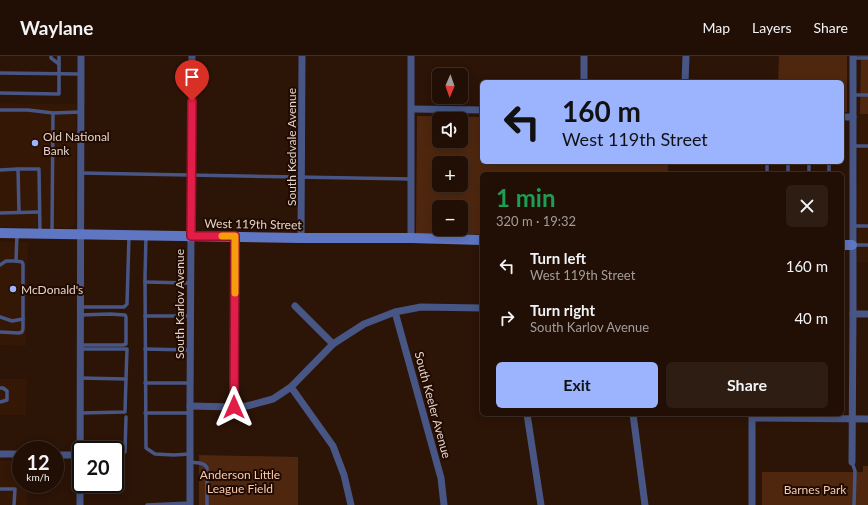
<!DOCTYPE html>
<html lang="en">
<head>
<meta charset="utf-8">
<style>
	:root { --surface:#210f05; --page:#2d1d13; --text:#f1f3f6; --muted:#a29c9a; --line:#3e2f27; --accent:#9cb4fd }
	body { margin:0; font-family:Lato,sans-serif; background:var(--page); color:var(--text); height:100vh; display:flex; flex-direction:column; font-size:15px; white-space:nowrap }
	* { box-sizing:border-box; margin:0 }
	p { font-size:13px; color:var(--muted) }
	.icon { flex:none; width:22px; height:22px; fill:none; stroke:currentColor; stroke-width:2; stroke-linecap:round; stroke-linejoin:round }
	.map { position:relative; flex:1; overflow:hidden }
	.sheet { position:absolute; left:480px; top:116px; width:364px; height:244px; display:flex; flex-direction:column; background:var(--surface); border-radius:6px; box-shadow:0 2px 10px #0003,0 0 0 1px var(--line) }
	.sheet>* { flex:none }
	.hud { position:absolute; left:480px; top:24px; width:364px; height:84px; border-radius:6px; box-shadow:0 2px 10px #0003,0 0 0 1px var(--line); background:#9cb4fd; color:#111; overflow:hidden }
	.needle { width:26px; rotate:182deg }
	.tools { position:absolute; left:432px; top:12px; display:grid; gap:8px }
	.tools a { display:grid; place-items:center; width:36px; height:36px; border-radius:6px; background:var(--surface); box-shadow:0 2px 10px #0003,0 0 0 1px var(--line); font-size:20px }
	.speed { position:absolute; left:12px; top:385px; display:flex; gap:8px; font-size:20px; font-weight:700; text-align:center }
	.speed>* { display:grid; place-content:center; width:52px; height:52px; border-radius:50%; background:var(--surface); box-shadow:0 2px 10px #0003,0 0 0 1px var(--line); line-height:1 }
	.speed small { font-size:10px; font-weight:400 }
	.speed .limit { border:2px solid #111; border-radius:6px; background:#fff; color:#111 }
	.pin { position:absolute; display:grid; place-items:center; width:34px; height:34px; color:#fff; margin:-41px -17px; border-radius:50% 50% 50% 0; rotate:-45deg; box-shadow:0 0 4px #0007 }
	.pin .icon { rotate:45deg }
	.me { position:absolute; width:44px; margin:-22px; rotate:0deg; stroke-linejoin:round; filter:drop-shadow(0 0 3px #0008) }
	.turn { display:flex; align-items:center; gap:14px; height:84px; padding:0 16px; font-size:18px }
	.turn .icon { width:52px; height:52px; stroke-width:2.5 }
	.turn b { display:block; font-size:28px; line-height:34px }
	.round { display:grid; place-items:center; flex:none; width:42px; height:42px; border-radius:6px; background:var(--page) }
	.headline { display:flex; align-items:center; justify-content:space-between; height:68px; padding:0 16px }
	h1 { font-size:24px; font-weight:700; line-height:30px; color:#1e9e55 }
	.cta { display:flex; gap:8px; margin-top:auto; padding:8px 16px }
	.cta a { flex:1; height:46px; border-radius:6px; background:var(--accent); color:#111; font-size:16px; font-weight:700; line-height:46px; text-align:center }
	.cta a+a { background:var(--page); color:var(--text) }
	ul { padding:0; list-style:none }
	li { display:flex; align-items:center; gap:12px; height:52px; padding:0 16px }
	li div { flex:1 }
	li b { display:block; font-size:15px }
	li em { font-style:normal }
	header { display:flex; align-items:center; gap:24px; box-sizing:border-box; height:56px; padding:0 20px; background:var(--surface); border-bottom:1px solid var(--line) }
	header strong { font-size:19px }
	nav { display:flex; gap:22px; margin-inline-start:auto; font-size:14px }
	.map>svg:first-child { display:block }
	.built { fill:#351706 }
	.green { fill:#4f270f; fill-rule:evenodd }
	.lines { fill:none; stroke-linecap:round; stroke-linejoin:round }
	.lane { stroke:#475685; stroke-width:3.5 }
	.street { stroke:#475685; stroke-width:7 }
	.secondary { stroke:#5f76c3; stroke-width:10 }
	.route-casing { stroke:#92132f; stroke-width:10 }
	.route { stroke:#e11d48; stroke-width:7 }
	.slow { stroke:#f59e0b; stroke-width:7 }
	.poi-dot { fill:#9cb4fd; stroke:#210b01; stroke-width:1.5 }
	.labels { text-anchor:middle; dominant-baseline:central; stroke-width:4; stroke-linejoin:round; paint-order:stroke }
	.poi-label { font-size:12px; fill:#e4d3ca; stroke:#210b01; text-anchor:start }
	.street-label { font-size:12px; fill:#e4d3ca; stroke:#210b01 }
	.park-label { font-size:12px; fill:#f6cab3; stroke:#210b01 }
</style>
</head>
<body>
<header>
<strong>Waylane</strong>
<nav><a>Map</a><a>Layers</a><a>Share</a></nav>
</header>
<div class="map">
<svg width="868" height="449" viewBox="0 0 868 449">
	<rect width="100%" height="100%" fill="#2c1407"/>
	<!-- built -->
	<g class="built">
		<path d="M0,47L76,48L75,165L73,169L69,172L0,171Z"/>
		<path d="M860,58H868V206H857Z"/>
		<path d="M0,186H28L26,290L0,289Z"/>
		<path d="M0,323H27L26,359H0Z"/>
		<path d="M21,404V428H27V449H0V405Z"/>
	</g>
	<!-- green -->
	<g class="green">
		<path d="M779,0H847V56H842V26H778Z"/>
		<path d="M861,0H868V58H860Z"/>
		<path d="M417,60L482,61V106H668V118H482V178H416ZM439,63H461V85H439ZM439,107H461V129H439ZM439,151H461V173H439Z"/>
		<path d="M199,399L298,401V449H199Z"/>
		<path d="M863,410H868V449H762V416H863Z"/>
	</g>
	<g class="lines">
		<!-- lane -->
		<g class="lane">
			<path d="M51,0V2L59,8"/>
			<path d="M853,2H868"/>
			<path d="M0,17L81,18"/>
			<path d="M0,37L59,38V0"/>
			<path d="M853,39H868"/>
			<path d="M0,54H28L53,57L81,56"/>
			<path d="M853,90H868"/>
			<path d="M829,106V118"/>
			<path d="M18,113H39L40,176"/>
			<path d="M0,114L18,113L19,156"/>
			<path d="M81,117L411,123"/>
			<path d="M767,118V106"/>
			<path d="M788,118V106"/>
			<path d="M809,118V106"/>
			<path d="M0,157L39,156"/>
			<path d="M853,170H868"/>
			<path d="M52,176L53,57"/>
			<path d="M146,180L145,221L146,392L155,398L174,399L190,398"/>
			<path d="M853,189H868"/>
			<path d="M0,209L6,205H16L17,178"/>
			<path d="M145,226L190,227"/>
			<path d="M80,251H124L127,248L129,180"/>
			<path d="M145,260H190"/>
			<path d="M0,261L12,265L23,263"/>
			<path d="M0,276L19,277L22,276L23,273V208L22,206L16,205"/>
			<path d="M80,289H123L126,288V261L125,259L110,258L80,259"/>
			<path d="M145,293L190,294"/>
			<path d="M80,322L126,323L127,293H80"/>
			<path d="M145,327H190"/>
			<path d="M0,332H3L7,335V344L0,346"/>
			<path d="M234,351L235,182"/>
			<path d="M80,357L125,356L126,323"/>
			<path d="M145,357H190"/>
			<path d="M115,397L125,396L126,361"/>
			<path d="M190,406C196,407 205,406 207,412V449"/>
			<path d="M852,406L855,415L854,449"/>
			<path d="M0,433H15L14,449"/>
			<path d="M147,449L190,447"/>
		</g>
		<!-- street -->
		<g class="street">
			<path d="M584,26V0"/>
			<path d="M685,26L686,0"/>
			<path d="M412,53L482,54"/>
			<path d="M842,61H853"/>
			<path d="M301,182L302,0"/>
			<path d="M411,182V0"/>
			<path d="M295,250L333,288"/>
			<path d="M395,256L441,422L444,449"/>
			<path d="M853,258H868"/>
			<path d="M291,331L333,390L344,419L351,449"/>
			<path d="M190,350L234,351L247,350L273,343L291,331L333,288L364,268L395,256L421,251L482,252"/>
			<path d="M527,358L541,449"/>
			<path d="M633,358L645,449"/>
			<path d="M753,362L868,363"/>
			<path d="M0,398H21"/>
			<path d="M55,399H80"/>
			<path d="M852,406L853,258V0"/>
			<path d="M80,449L81,0"/>
			<path d="M190,449V350L192,0"/>
			<path d="M752,449V358"/>
		</g>
		<!-- secondary -->
		<g class="secondary">
			<path d="M0,177L301,182H411L482,184"/>
			<path d="M842,189H852"/>
		</g>
	</g>
	<g class="lines">
		<!-- route casing -->
		<g class="route-casing">
			<path id="route" d="M192,45L191,180H235L234,351"/>
		</g>
		<!-- route -->
		<use href="#route" class="route"/>
		<!-- slow -->
		<path class="slow" d="M222,180H235V237"/>
	</g>
	<!-- markers -->
	<g class="poi-dot">
		<circle cx="35" cy="87" r="4"/>
		<circle cx="13" cy="233" r="4"/>
	</g>
	<g class="labels">
		<!-- poi labels -->
		<g class="poi-label">
			<text x="43" y="80">Old National<tspan x="43" dy="14">Bank</tspan></text>
			<text x="21" y="233">McDonald's</text>
		</g>
		<!-- street labels -->
		<g class="street-label">
			<text transform="translate(291 91) rotate(-90)">South Kedvale Avenue</text>
			<text transform="translate(253 168) rotate(1)">West 119th Street</text>
			<text transform="translate(179 248) rotate(-90)">South Karlov Avenue</text>
			<text transform="translate(433 349) rotate(75)">South Keeler Avenue</text>
		</g>
		<!-- park labels -->
		<g class="park-label">
			<text x="240" y="418">Anderson Little<tspan x="240" dy="14">League Field</tspan></text>
			<text x="815" y="433">Barnes Park</text>
		</g>
	</g>
</svg>
<div class="tools">
<a><svg class="needle" viewBox="-14 -14 28 28"><path d="M0-13l5 13h-10z" fill="#e53935"/><path d="M0 13l5-13h-10z" fill="#a29c9a"/></svg></a>
<a><svg class="icon" aria-label="sound" viewBox="0 0 24 24"><path d="M4 9h4l5-4v14l-5-4H4zM17 9q2 3 0 6"/></svg></a>
<a>+</a>
<a>−</a>
</div>
<div class="speed"><div>12<small>km/h</small></div><div class="limit">20</div></div>
<div class="pin" style="left:192px;top:45px;background:#d93025"><svg class="icon" aria-label="arrive" viewBox="0 0 24 24"><path d="M6 21V4h12l-3 4 3 4H6"/></svg></div>
<svg class="me" style="left:234px;top:351px" viewBox="-20 -20 40 40"><path d="M0-17L14 15 0 8-14 15z" fill="#e11d48" stroke="#fff" stroke-width="4"/></svg>
<div class="hud">
<div class="turn"><svg class="icon" aria-label="left" viewBox="0 0 24 24"><path d="M17 20v-9H6M10 6l-5 5 5 5"/></svg><div><b>160 m</b>West 119th Street</div></div>
</div>
<section class="sheet">
<div class="headline"><div><h1>1 min</h1><p>320 m · 19:32</p></div><a class="round"><svg class="icon" aria-label="close" viewBox="0 0 24 24"><path d="M6 6l12 12M18 6L6 18"/></svg></a></div>
<ul>
<li><svg class="icon" aria-label="left" viewBox="0 0 24 24"><path d="M17 20v-9H6M10 6l-5 5 5 5"/></svg><div><b>Turn left</b><p>West 119th Street</p></div><em>160 m</em></li>
<li><svg class="icon" aria-label="right" viewBox="0 0 24 24"><path d="M7 20v-9h11M14 6l5 5-5 5"/></svg><div><b>Turn right</b><p>South Karlov Avenue</p></div><em>40 m</em></li>
</ul>
<div class="cta"><a>Exit</a><a>Share</a></div>
</section>
</div>
</body>
</html>
